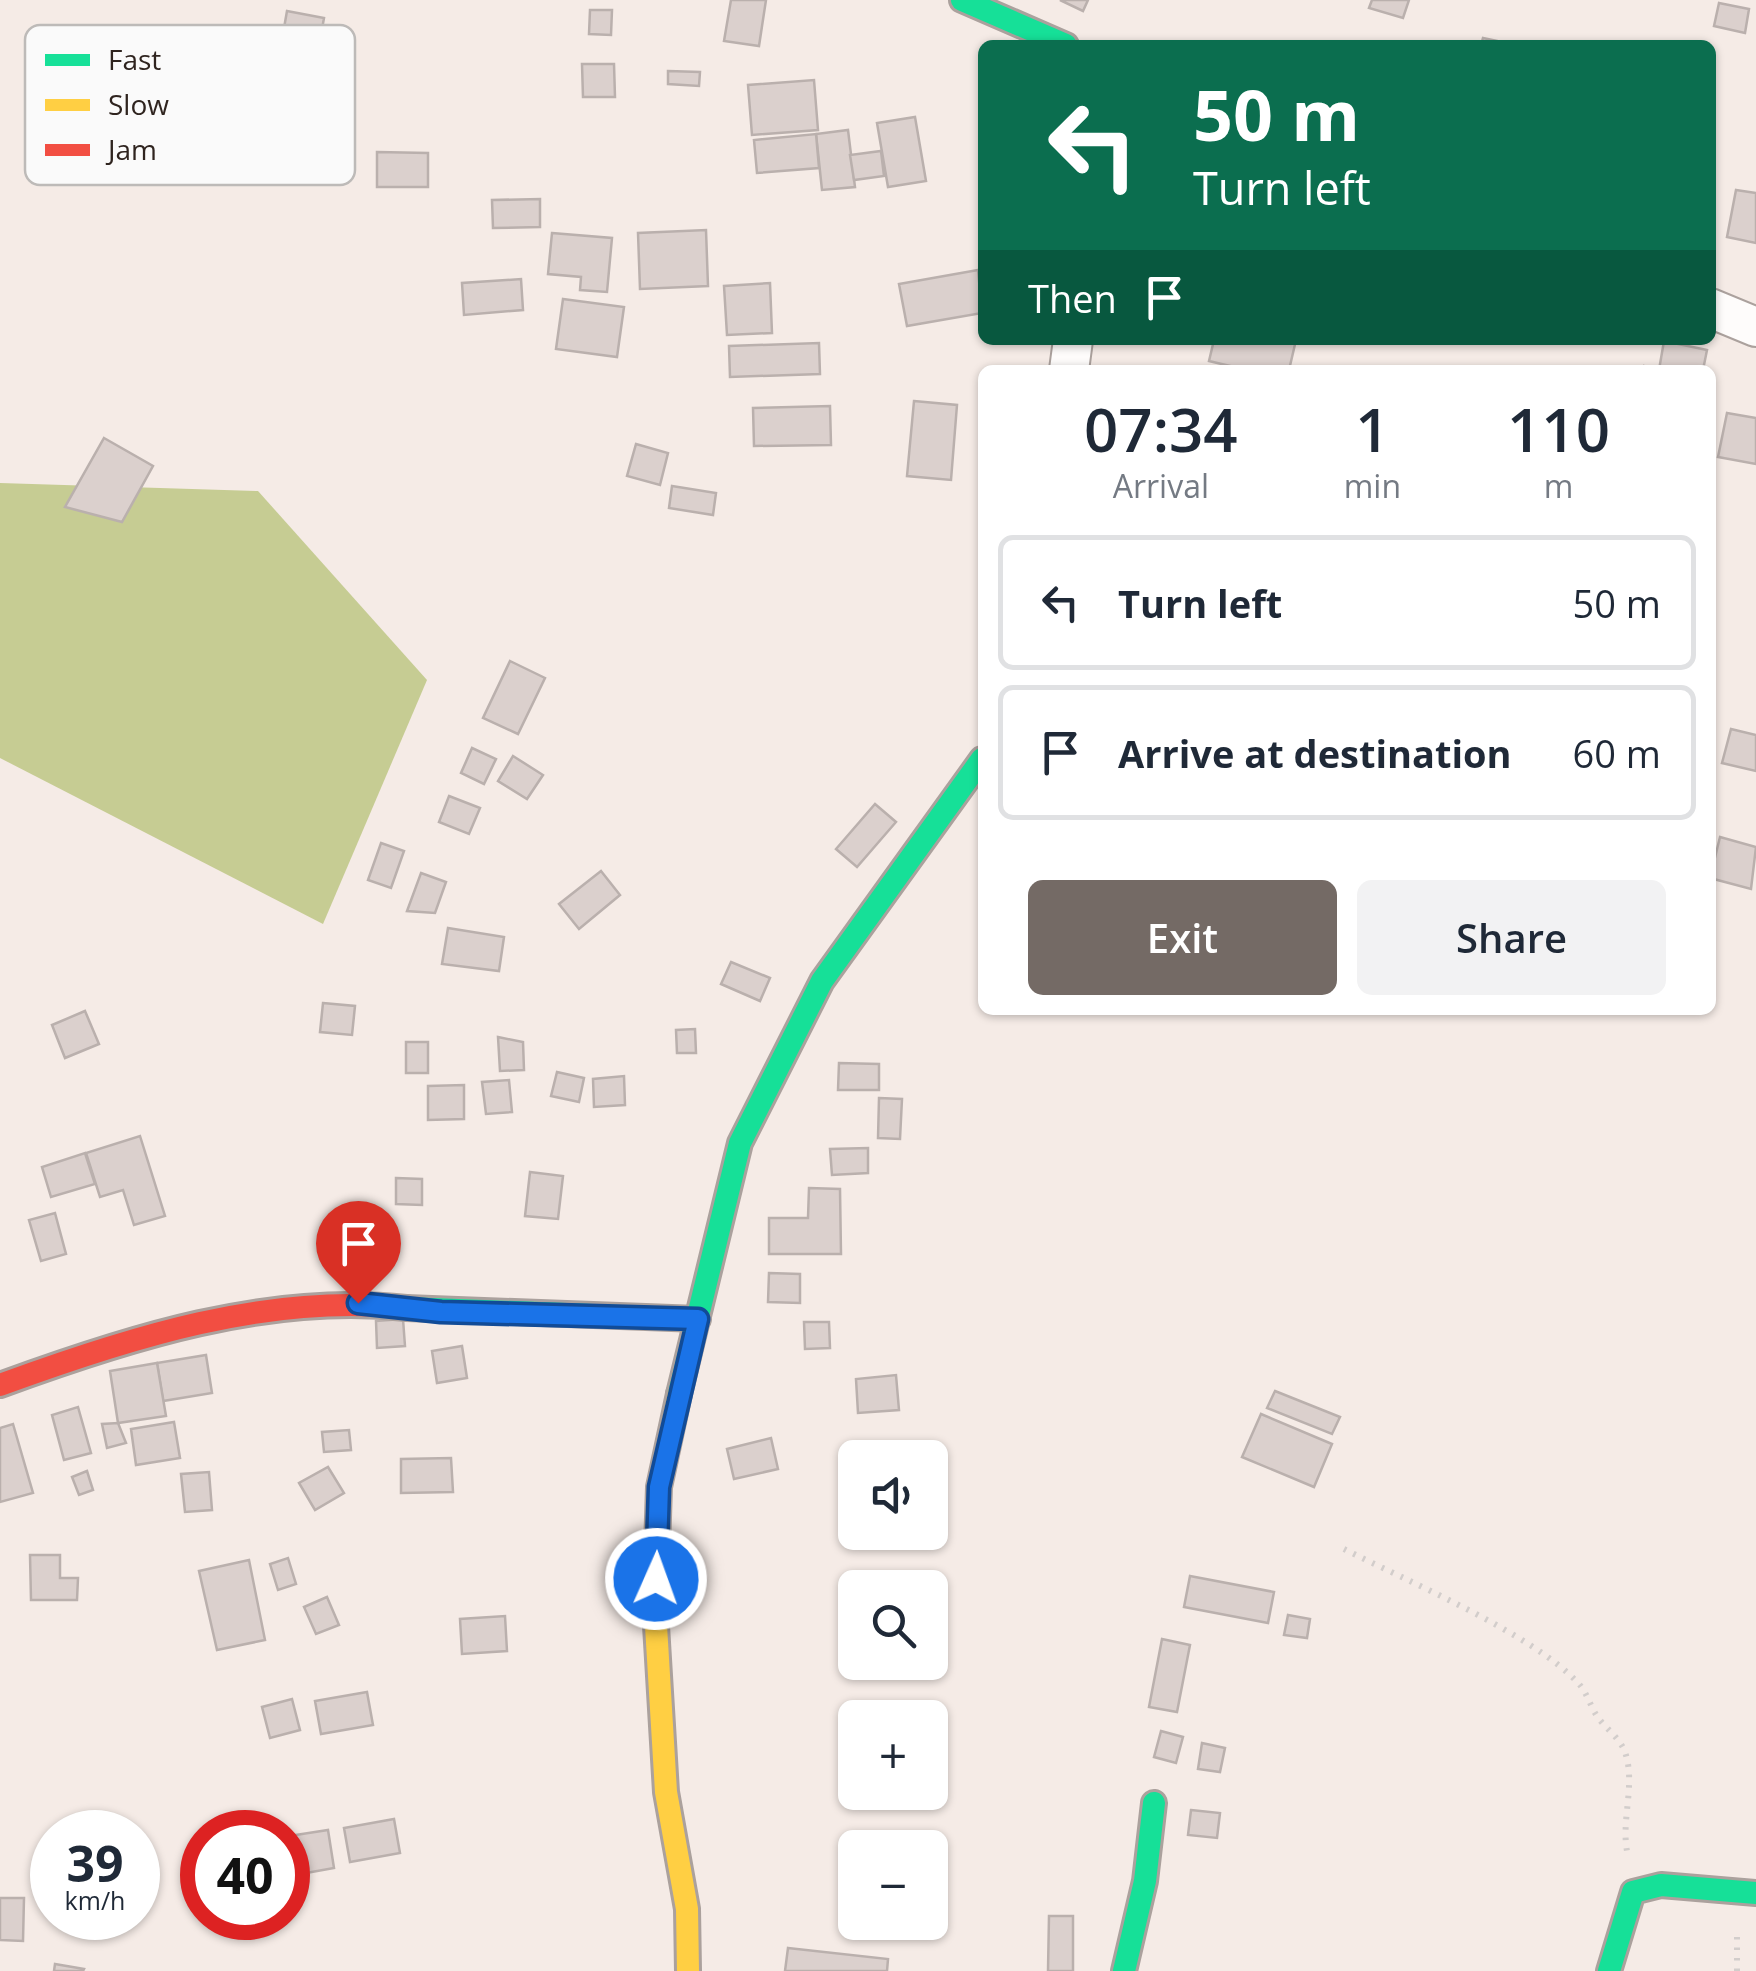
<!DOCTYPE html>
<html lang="en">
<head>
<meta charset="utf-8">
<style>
	:root { --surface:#fff; --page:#f2f2f3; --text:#1f2937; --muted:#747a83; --line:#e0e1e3; --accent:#746a65 }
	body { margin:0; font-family:"Open Sans",sans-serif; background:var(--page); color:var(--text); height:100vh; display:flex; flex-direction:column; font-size:38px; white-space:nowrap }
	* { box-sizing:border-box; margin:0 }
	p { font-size:32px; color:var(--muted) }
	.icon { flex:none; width:55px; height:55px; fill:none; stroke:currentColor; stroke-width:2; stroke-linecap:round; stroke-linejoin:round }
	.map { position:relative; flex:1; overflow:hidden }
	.details { position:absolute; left:978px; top:365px; width:738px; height:650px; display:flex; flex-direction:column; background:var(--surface); border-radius:15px; box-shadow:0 2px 8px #0004 }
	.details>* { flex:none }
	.guide { position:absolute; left:978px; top:40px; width:738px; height:305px; border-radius:15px; box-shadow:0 2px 8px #0004; background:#0b6e4f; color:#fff; overflow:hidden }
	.tools { position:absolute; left:838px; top:1440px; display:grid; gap:20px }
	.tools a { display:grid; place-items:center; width:110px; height:110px; border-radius:15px; background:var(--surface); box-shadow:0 2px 8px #0004; font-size:50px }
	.speed { position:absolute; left:30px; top:1810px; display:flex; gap:20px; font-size:50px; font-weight:700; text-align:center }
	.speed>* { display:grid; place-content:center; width:130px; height:130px; border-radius:50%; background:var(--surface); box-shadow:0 2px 8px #0004; line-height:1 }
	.speed small { font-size:25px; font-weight:400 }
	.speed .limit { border:15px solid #d22; background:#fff; color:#111 }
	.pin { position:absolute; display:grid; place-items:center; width:85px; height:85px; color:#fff; margin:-102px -42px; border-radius:50% 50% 50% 0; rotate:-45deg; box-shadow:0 0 10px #0007 }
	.pin .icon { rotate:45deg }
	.me { position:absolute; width:110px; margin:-55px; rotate:2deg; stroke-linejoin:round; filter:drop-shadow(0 0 8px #0008) }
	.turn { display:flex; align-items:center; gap:35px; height:210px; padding:0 50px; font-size:45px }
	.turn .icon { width:130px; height:130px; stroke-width:2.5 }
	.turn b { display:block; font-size:70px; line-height:85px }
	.then { display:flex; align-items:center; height:95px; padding:0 50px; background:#0003; gap:20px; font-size:38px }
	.eta { display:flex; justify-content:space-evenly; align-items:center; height:170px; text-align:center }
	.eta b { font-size:60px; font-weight:600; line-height:70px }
	.primary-button { display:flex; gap:20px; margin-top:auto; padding:20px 50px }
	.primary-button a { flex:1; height:115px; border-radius:15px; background:var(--accent); color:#fff; font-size:40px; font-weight:600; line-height:115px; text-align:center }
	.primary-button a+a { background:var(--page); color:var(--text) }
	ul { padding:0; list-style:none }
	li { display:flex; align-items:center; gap:30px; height:135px; margin:0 20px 15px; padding:0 30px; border:5px solid var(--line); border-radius:15px }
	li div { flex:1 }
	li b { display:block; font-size:38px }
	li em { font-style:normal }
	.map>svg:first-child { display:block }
	.forest { fill:#c6cc93 }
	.building { fill:#dbd0cd; stroke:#bab0ad; stroke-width:2.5 }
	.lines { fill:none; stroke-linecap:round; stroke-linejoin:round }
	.street-casing { stroke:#aba19d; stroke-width:42 }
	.fast-casing { stroke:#aba19d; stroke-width:28 }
	.slow-casing { stroke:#aba19d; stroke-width:28 }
	.jam-casing { stroke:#aba19d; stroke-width:28 }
	.path { stroke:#d2cdcb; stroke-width:6; stroke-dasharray:2.5 8; stroke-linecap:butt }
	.street { stroke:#fefcfb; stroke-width:38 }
	.fast { stroke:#16e098; stroke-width:22 }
	.slow { stroke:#ffcf43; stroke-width:22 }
	.jam { stroke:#f24e42; stroke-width:22 }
	.route-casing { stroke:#114b97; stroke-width:25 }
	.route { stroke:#1a73e8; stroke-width:18 }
	.key { fill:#fafafa; stroke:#bdbab8; stroke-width:2.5 }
	.key-label { font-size:28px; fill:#2f241f }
</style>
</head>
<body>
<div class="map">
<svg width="1756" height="1971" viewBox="0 0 1756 1971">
	<rect width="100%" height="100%" fill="#f5ebe6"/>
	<!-- forest -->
	<path class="forest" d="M0,483L258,491L427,680L323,924L0,758Z"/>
	<!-- building -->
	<g class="building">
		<path d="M731,0H766L759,46L724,41Z"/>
		<path d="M1060,0H1088L1083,11Z"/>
		<path d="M1372,0H1409L1403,18L1369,8Z"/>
		<path d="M1719,3L1749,9L1745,33L1714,26Z"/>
		<path d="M590,10H612L611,35L589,34Z"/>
		<path d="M287,11L324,18L318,51L281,45Z"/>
		<path d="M1483,38L1516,45H1481Z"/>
		<path d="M582,64H614L615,97H583Z"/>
		<path d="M668,71L700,72L699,86L668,84Z"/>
		<path d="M814,80L818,130L752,135L748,85Z"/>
		<path d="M915,117L926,181L888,187L877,123Z"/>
		<path d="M848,130L855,187L822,190L816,134Z"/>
		<path d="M816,134L819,168L757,173L754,140Z"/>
		<path d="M881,151L884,176L854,180L850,155Z"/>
		<path d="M377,152L428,153V187H377Z"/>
		<path d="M1736,190L1756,193V243L1727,237Z"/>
		<path d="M540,199V227L493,228L492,200Z"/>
		<path d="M706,230L708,286L640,289L638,233Z"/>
		<path d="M552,233L612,238L607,292L580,290L581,277L548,274Z"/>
		<path d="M978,270L982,313L907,326L899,284Z"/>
		<path d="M521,279L523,310L464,315L462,283Z"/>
		<path d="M770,283L772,333L727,335L724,286Z"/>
		<path d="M563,299L624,307L617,357L556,349Z"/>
		<path d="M1214,340H1296L1289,370H1247L1209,361Z"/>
		<path d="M1664,341L1707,350L1703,370H1643L1644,366L1659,370Z"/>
		<path d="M819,343L820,374L730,377L729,346Z"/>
		<path d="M914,401L957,405L951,480L907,476Z"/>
		<path d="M830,406L831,445L754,446L753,408Z"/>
		<path d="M1727,413L1756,418V464L1718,457Z"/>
		<path d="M104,438L153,466L122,522L65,507Z"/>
		<path d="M636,444L668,453L660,485L627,476Z"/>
		<path d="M672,486L716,493L713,515L669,508Z"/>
		<path d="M510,661L545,678L518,734L483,718Z"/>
		<path d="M1731,729L1756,735V771L1722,763Z"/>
		<path d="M472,748L496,759L484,784L461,773Z"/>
		<path d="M513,756L543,775L527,799L498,781Z"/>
		<path d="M449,796L480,808L469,834L439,822Z"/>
		<path d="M875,804L896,822L857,867L836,849Z"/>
		<path d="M1720,837L1756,847L1751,889L1710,878Z"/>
		<path d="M381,843L404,851L391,888L368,880Z"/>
		<path d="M601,871L620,895L579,929L559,904Z"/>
		<path d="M421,873L446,882L435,913L407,911Z"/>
		<path d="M448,928L504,937L499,971L442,964Z"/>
		<path d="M731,962L770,978L760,1001L721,984Z"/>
		<path d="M323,1003L355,1006L352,1035L320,1032Z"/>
		<path d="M85,1011L99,1044L65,1058L52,1025Z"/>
		<path d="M695,1029L696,1053H677L676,1030Z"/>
		<path d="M498,1037L523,1042L524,1070L500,1071Z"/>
		<rect x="406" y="1042" width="22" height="31"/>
		<path d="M839,1063L879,1064V1090H838Z"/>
		<path d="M557,1072L584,1078L579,1102L551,1096Z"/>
		<path d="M624,1076L625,1105L594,1107L593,1079Z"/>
		<path d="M509,1080L512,1112L486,1114L482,1082Z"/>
		<path d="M464,1085V1119L428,1120V1086Z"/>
		<path d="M879,1098L902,1099L900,1139L878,1138Z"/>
		<path d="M140,1136L165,1216L134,1225L123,1190L100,1197L86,1153Z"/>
		<path d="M868,1148V1173L832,1175L830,1149Z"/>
		<path d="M85,1153L95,1184L51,1197L42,1167Z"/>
		<path d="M530,1172L563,1176L558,1219L525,1216Z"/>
		<path d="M396,1178L422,1179V1205L396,1204Z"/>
		<path d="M809,1188L840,1189L841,1254H769V1218H808Z"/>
		<path d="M55,1213L66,1254L41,1261L29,1220Z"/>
		<path d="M769,1273L800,1274V1303L768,1302Z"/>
		<path d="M403,1319L405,1346L377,1348L376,1321Z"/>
		<path d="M804,1322H829L830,1348L805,1349Z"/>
		<path d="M462,1346L467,1378L437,1383L432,1351Z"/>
		<path d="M206,1355L212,1393L163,1401L157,1363Z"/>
		<path d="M157,1363L166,1416L118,1423L110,1371Z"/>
		<path d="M896,1375L899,1410L858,1413L856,1379Z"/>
		<path d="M1275,1391L1340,1417L1332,1434L1267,1408Z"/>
		<path d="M78,1407L91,1453L64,1460L52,1415Z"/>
		<path d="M1261,1414L1332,1444L1314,1487L1242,1457Z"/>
		<path d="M174,1422L180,1458L136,1465L131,1429Z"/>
		<path d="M118,1423L126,1443L107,1448L102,1424Z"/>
		<path d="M13,1424L33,1493L0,1502V1428Z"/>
		<path d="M349,1430L351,1450L324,1452L322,1432Z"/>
		<path d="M771,1438L778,1469L734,1479L727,1449Z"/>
		<path d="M451,1458L453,1492L401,1493V1459Z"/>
		<path d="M328,1467L344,1493L315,1510L299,1483Z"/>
		<path d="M87,1471L93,1490L79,1495L72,1477Z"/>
		<path d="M209,1472L212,1510L185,1512L181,1474Z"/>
		<path d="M30,1555H60V1578H78L77,1600H31Z"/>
		<path d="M288,1558L296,1584L278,1590L270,1564Z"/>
		<path d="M249,1560L265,1640L217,1650L199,1571Z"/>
		<path d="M1190,1576L1274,1592L1268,1623L1184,1607Z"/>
		<path d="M327,1597L339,1625L316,1634L304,1607Z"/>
		<path d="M1288,1615L1310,1619L1307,1638L1284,1635Z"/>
		<path d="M505,1616L507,1651L462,1654L460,1619Z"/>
		<path d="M1162,1639L1190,1645L1177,1712L1149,1707Z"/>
		<path d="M367,1692L373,1725L321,1734L315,1701Z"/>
		<path d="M292,1699L300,1730L270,1738L262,1707Z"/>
		<path d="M1161,1731L1183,1737L1176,1763L1154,1757Z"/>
		<path d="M1202,1743L1225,1748L1220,1772L1198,1769Z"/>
		<path d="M1191,1810L1220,1813L1217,1838L1188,1835Z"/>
		<path d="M394,1819L400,1853L350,1862L344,1828Z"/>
		<path d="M328,1830L334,1868L295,1875L289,1836Z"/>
		<path d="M0,1898H24L23,1941L0,1940Z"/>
		<path d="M1049,1916H1073V1971H1048Z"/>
		<path d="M788,1948L888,1959L887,1971H785Z"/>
		<path d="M55,1964L84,1969L83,1971H54Z"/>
	</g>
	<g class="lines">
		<!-- street casing -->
		<g class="street-casing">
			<g id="street">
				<path d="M1710,308L1756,327"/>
				<path d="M1069,370L1073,340"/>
			</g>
		</g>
		<!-- fast casing -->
		<g class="fast-casing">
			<g id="fast">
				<path d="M962,0L1066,45"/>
				<path d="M406,1308L698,1319"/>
				<path d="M679,1394L740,1143L822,981L982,759"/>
				<path d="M1124,1971L1145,1881L1154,1803"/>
				<path d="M1609,1971L1633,1892L1661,1885L1756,1893"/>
			</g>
		</g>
		<!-- slow casing -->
		<g class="slow-casing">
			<path id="slow" d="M679,1394L659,1487L655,1609L666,1792L687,1909L688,1971"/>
		</g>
		<!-- jam casing -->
		<g class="jam-casing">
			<path id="jam" d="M0,1385C128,1338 268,1293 406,1308"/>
		</g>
		<!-- path -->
		<g class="path">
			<path d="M1344,1549C1407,1581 1533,1634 1578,1683C1587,1692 1590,1706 1597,1716C1605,1728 1620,1738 1625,1752C1636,1784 1621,1819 1627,1851"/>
			<path d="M1737,1971V1932"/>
		</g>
		<!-- street -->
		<use href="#street" class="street"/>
		<!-- fast -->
		<use href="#fast" class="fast"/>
		<!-- slow -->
		<use href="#slow" class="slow"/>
		<!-- jam -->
		<use href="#jam" class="jam"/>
	</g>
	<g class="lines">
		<!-- route casing -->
		<g class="route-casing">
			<path id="route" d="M358,1303L441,1312L698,1319L659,1487L656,1579"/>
		</g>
		<!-- route -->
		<use href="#route" class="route"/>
	</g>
	<!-- legend -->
	<rect x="25" y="25" width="330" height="160" rx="15" class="key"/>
	<rect x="45" y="54" width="45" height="12" fill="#16e098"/>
	<rect x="45" y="99" width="45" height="12" fill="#ffcf43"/>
	<rect x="45" y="144" width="45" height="12" fill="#f24e42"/>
	<g class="key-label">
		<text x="108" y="70">Fast</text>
		<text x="108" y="115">Slow</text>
		<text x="108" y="160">Jam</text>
	</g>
</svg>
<div class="tools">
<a><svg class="icon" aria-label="sound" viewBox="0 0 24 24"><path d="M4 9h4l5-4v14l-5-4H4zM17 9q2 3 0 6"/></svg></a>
<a><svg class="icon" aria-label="search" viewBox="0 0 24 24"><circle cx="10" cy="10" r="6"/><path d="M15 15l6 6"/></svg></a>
<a>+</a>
<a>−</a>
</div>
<div class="speed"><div>39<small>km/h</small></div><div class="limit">40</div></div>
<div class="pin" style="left:358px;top:1303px;background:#d93025"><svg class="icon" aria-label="arrive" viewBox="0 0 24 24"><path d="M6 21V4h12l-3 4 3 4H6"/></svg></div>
<svg class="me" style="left:656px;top:1579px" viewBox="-20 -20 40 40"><circle r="17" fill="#1a73e8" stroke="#fff" stroke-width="3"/><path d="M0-11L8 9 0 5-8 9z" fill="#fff"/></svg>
<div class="guide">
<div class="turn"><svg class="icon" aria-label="left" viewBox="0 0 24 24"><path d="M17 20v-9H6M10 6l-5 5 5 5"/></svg><div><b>50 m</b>Turn left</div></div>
<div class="then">Then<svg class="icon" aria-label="arrive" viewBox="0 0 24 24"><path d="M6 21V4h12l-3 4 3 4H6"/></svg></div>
</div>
<section class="details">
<div class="eta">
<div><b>07:34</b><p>Arrival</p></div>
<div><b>1</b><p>min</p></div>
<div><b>110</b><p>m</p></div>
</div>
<ul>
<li><svg class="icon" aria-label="left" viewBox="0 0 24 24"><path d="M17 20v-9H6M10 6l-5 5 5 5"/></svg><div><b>Turn left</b></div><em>50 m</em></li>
<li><svg class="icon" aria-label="arrive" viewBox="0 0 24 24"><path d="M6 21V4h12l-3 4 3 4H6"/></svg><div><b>Arrive at destination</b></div><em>60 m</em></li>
</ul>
<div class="primary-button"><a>Exit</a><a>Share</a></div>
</section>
</div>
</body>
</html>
